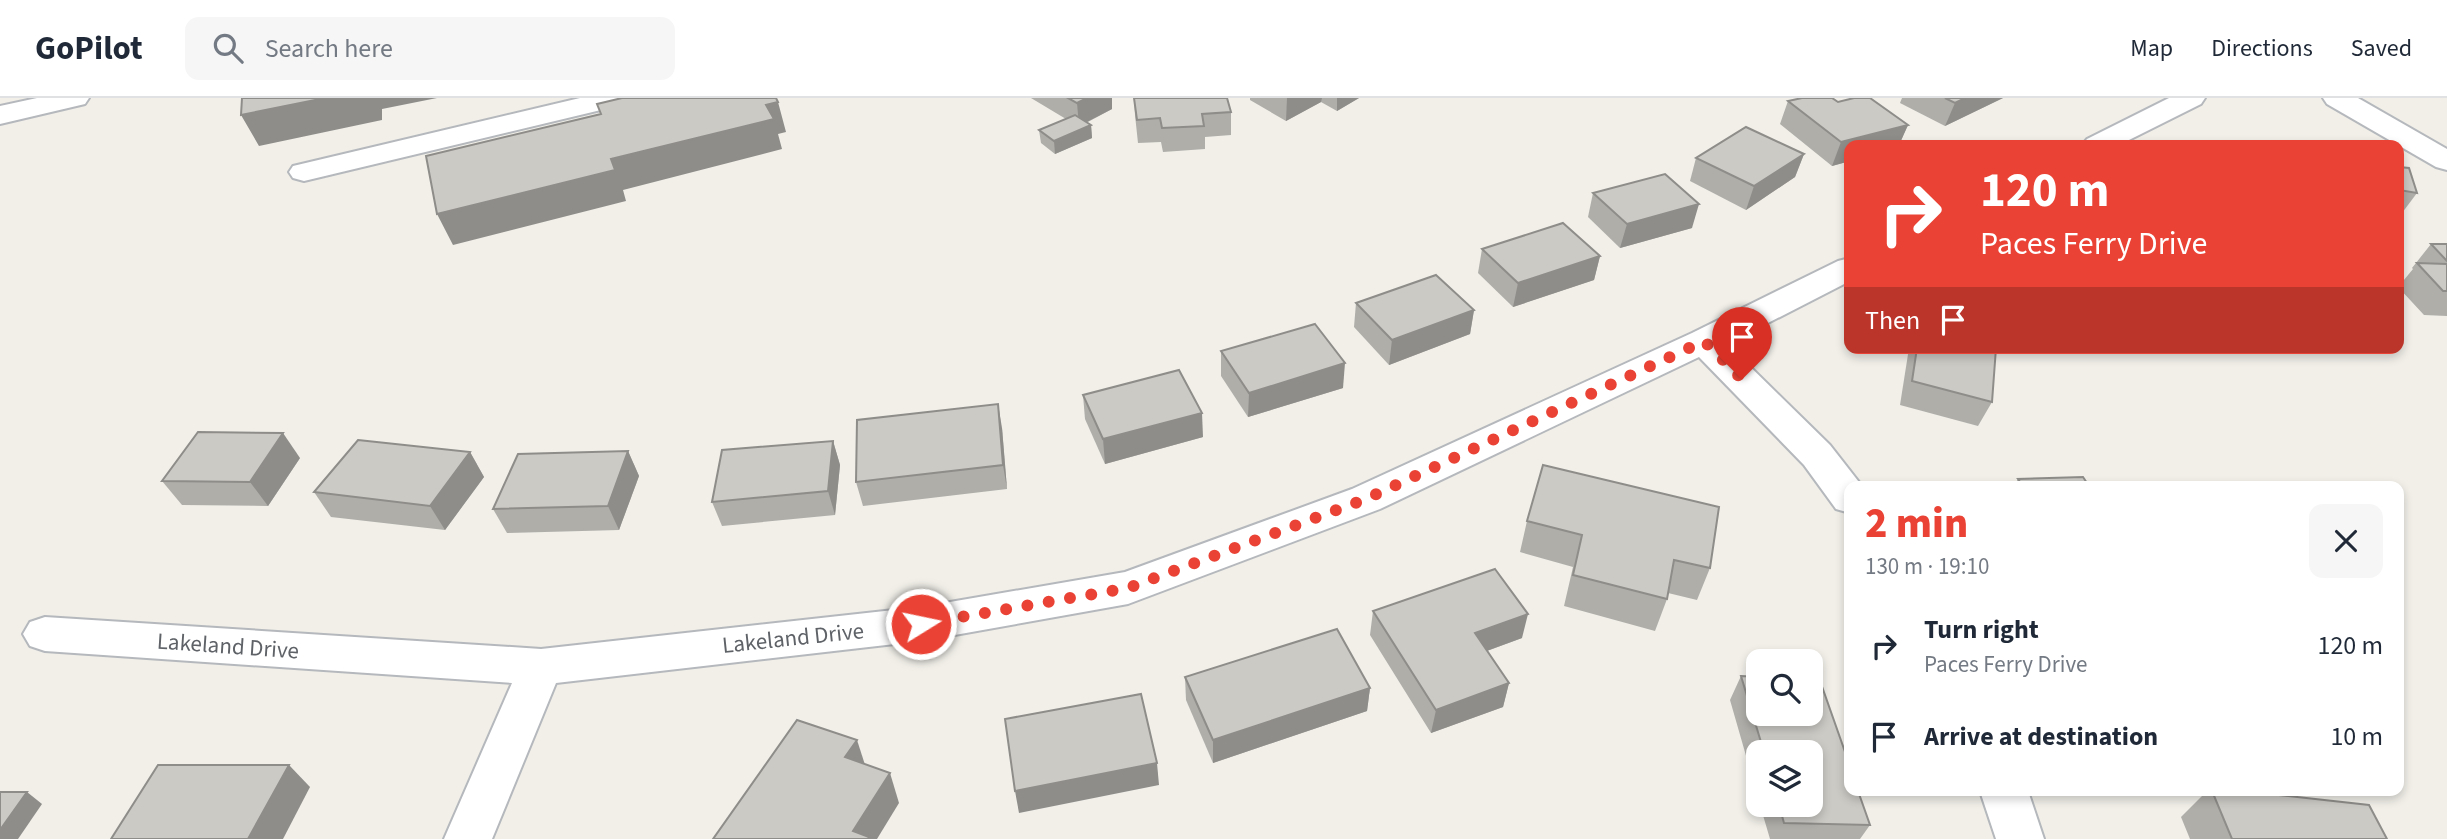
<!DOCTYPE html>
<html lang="en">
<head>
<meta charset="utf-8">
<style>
	:root { --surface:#fff; --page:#f6f6f7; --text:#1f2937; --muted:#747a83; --line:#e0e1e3; --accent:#ea4335 }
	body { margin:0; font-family:"Source Sans 3",sans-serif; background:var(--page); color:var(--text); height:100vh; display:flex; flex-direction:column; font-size:26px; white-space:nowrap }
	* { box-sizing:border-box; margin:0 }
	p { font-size:23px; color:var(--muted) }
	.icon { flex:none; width:38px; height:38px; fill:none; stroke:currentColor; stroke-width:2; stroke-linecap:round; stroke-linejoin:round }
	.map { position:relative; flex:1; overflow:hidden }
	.panel { position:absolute; left:1844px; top:383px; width:560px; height:315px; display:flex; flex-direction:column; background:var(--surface); border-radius:14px; box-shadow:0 4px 10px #0003 }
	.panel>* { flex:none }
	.top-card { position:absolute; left:1844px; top:42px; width:560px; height:214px; border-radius:14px; box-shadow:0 4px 10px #0003; background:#ea4335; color:#fff; overflow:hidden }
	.fabs { position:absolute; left:1746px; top:551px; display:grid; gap:14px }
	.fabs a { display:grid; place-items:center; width:77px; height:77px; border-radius:14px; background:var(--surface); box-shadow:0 4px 10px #0003; font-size:35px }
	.pin { position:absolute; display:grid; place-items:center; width:60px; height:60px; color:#fff; margin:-72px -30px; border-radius:50% 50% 50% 0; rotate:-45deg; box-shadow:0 0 7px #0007 }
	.pin .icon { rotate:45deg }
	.me { position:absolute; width:77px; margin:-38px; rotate:80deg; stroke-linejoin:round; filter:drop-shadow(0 0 5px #0008) }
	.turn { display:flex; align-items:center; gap:24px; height:147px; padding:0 21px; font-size:32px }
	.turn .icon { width:91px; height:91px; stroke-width:2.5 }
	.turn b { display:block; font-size:49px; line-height:60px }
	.then { display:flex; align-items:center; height:66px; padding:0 21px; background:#0003; gap:14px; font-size:26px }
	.round { display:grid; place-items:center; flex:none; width:74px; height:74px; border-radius:14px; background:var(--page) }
	.overview { display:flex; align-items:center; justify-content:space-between; height:119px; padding:0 21px }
	h1 { font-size:42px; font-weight:800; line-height:52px; color:var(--accent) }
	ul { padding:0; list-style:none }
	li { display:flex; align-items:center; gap:21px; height:91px; padding:0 21px }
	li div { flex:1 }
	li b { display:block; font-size:26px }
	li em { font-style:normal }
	header { display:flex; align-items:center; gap:42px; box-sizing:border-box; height:98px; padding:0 35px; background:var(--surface); border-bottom:2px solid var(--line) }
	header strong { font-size:33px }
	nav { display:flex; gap:38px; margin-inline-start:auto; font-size:24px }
	.search { width:490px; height:63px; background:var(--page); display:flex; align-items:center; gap:18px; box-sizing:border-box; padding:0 24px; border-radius:14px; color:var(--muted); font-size:26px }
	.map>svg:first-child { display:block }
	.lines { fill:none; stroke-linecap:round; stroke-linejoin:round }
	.minor-casing { stroke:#b5b8bc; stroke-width:4 }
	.minor { fill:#fff; fill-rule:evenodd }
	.wall { fill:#afaea9 }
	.shaded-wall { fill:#8f8d8a }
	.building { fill:#cccac5; stroke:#8f8d8a; stroke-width:2 }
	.route { stroke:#ea4335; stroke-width:12; stroke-dasharray:0 21.6 }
	.labels { text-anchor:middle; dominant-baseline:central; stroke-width:7; stroke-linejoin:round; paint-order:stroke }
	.street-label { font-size:23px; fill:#5f6368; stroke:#fff }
</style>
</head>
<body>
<header>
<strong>GoPilot</strong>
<div class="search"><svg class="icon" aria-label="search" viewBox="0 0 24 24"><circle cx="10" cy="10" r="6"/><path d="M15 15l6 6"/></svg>Search here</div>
<nav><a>Map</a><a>Directions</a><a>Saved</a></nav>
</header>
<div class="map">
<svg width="2447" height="741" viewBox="0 0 2447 741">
	<rect width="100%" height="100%" fill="#f1efe8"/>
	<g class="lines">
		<!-- minor casing -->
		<g class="minor-casing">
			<g id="minor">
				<path d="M37,0H89L85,6L0,26V8Z"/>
				<path d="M580,0H630L626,6L304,83L293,80L289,74L293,68Z"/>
				<path d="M2169,0H2205L2201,6L2119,47H2082L2087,41Z"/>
				<path d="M2323,0H2358L2447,51V72L2436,69L2327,6Z"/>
				<path d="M1850,160V183L1727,246L1830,347L1862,388H1850V415L1836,411L1804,367L1699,259L1380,411L1128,506L921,543L556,585L492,741H444L512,585L45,553L30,548L23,536L30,524L45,519L541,551L921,509L1125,474L1352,391L1692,235L1838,163Z"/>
				<path d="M1980,693H2028L2044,741H1996Z"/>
			</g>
		</g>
		<!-- minor -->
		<use href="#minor" class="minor"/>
	</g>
	<!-- wall -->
	<g class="wall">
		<path d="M1031,0H1112V11L1086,25L1091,27L1092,40L1055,56L1041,45L1039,32L1066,21Z"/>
		<path d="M1134,0H1227L1231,14V37L1205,39V51L1163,54L1161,44L1138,45L1135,17Z"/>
		<path d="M1250,0H1359L1337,13L1321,4L1286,23L1250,2Z"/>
		<path d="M1902,0H2003L1945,28L1900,5Z"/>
		<path d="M1788,3L1838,4L1908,27L1899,47H1850V63L1832,68L1780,26Z"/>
		<path d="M1804,56L1795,79L1746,112L1690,83L1696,60Z"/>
		<path d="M2399,69L2417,95L2399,119Z"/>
		<path d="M1593,95L1692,130L1620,150L1588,119Z"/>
		<path d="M2431,146H2447V218L2424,217L2399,190V188L2413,171L2412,170Z"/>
		<path d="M1482,151L1600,158L1594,182L1513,209L1478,175Z"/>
		<path d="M1356,205L1474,212L1470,236L1389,267L1354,229Z"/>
		<path d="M1909,250H1996L1992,304L1978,328L1900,307Z"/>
		<path d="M1221,253L1343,290L1248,319L1221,278Z"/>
		<path d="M1083,297L1203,339L1105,366L1085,321Z"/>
		<path d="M1002,330L1007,391L863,408L856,384Z"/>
		<path d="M833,343L840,367L835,417L722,428L712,404Z"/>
		<path d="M628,353L639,378L619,432L507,435L493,411Z"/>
		<path d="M470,354L484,379L445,432L331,419L314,394Z"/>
		<path d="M300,360L268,408L182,407L162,383Z"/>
		<path d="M2018,381L2089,388H2014Z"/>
		<path d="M1527,423L1710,470L1697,502L1668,495L1667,501L1655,533L1564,508L1573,469L1520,454Z"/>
		<path d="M1373,513L1522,540L1487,553L1509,585L1503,609L1431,635L1370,537Z"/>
		<path d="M1741,578L1759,579V616H1811V580H1819L1850,668V693H1858L1870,727L1860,741H1770L1760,707H1811V654H1759V703L1730,602Z"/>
		<path d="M1185,579L1370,590L1367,613L1213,665L1186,602Z"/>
		<path d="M2207,693H2242L2387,741H2190L2181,719Z"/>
	</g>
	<!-- shaded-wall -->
	<g class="shaded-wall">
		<path d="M325,0H437L382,11V22L259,48L241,17Z"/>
		<path d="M1087,0H1112V11L1079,28L1077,5Z"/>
		<path d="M1287,0H1322L1321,4L1286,23Z"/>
		<path d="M1337,0H1359L1337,13Z"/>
		<path d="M1965,0H2003L1945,28L1955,5Z"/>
		<path d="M778,4L786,34L778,36L782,51L623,92L626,103L453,147L437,116L611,61L766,7Z"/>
		<path d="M1091,27L1092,40L1055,56L1054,43Z"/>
		<path d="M1908,27L1899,47H1850V63L1832,68L1841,44Z"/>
		<path d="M1804,56L1795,79L1746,112L1754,88Z"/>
		<path d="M1699,106L1692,130L1620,150L1627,126Z"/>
		<path d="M1600,158L1594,182L1513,209L1518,185Z"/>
		<path d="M1474,212L1470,236L1389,267L1392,242Z"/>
		<path d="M1345,265L1343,290L1248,319L1249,295Z"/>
		<path d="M998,306L1002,330L1007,391L1003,367Z"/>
		<path d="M1202,315L1203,339L1105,366L1103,341Z"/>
		<path d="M283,335L300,360L268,408L250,384Z"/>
		<path d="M833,343L840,367L835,417L828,393Z"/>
		<path d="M628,353L639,378L619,432L608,408Z"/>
		<path d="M470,354L484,379L445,432L430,408Z"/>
		<path d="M1528,516L1522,540L1470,559L1475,535Z"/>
		<path d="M1509,585L1503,609L1431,635L1436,612Z"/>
		<path d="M1370,590L1367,613L1213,665V642Z"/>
		<path d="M857,642L867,673L845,659Z"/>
		<path d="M1157,665L1159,687L1019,715L1015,693Z"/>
		<path d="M289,667L310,689L283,741H248Z"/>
		<path d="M890,675L899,705L877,741H856L853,733Z"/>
		<path d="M27,694L42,706L18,741H0V732Z"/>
	</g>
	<!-- building -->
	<g class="building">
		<path d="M242,0H325L241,17Z"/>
		<path d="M622,0H776L778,4L766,7L774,21L611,61L615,72L437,116L426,58L601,16L597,6Z"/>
		<path d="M1068,0H1087L1077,5Z"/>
		<path d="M1134,0H1227L1231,14L1202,16L1204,28L1162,30L1160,20L1137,22Z"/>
		<path d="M1802,0H1832L1838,4L1854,0H1870L1908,27L1841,44L1788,3Z"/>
		<path d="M1945,0H1965L1955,5Z"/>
		<path d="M1075,17L1091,27L1054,43L1039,32Z"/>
		<path d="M1746,29L1804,56L1754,88L1696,60Z"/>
		<path d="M2399,69L2409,70L2417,95L2399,92Z"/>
		<path d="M1665,76L1699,106L1627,126L1593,95Z"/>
		<path d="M1563,125L1600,158L1518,185L1482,151Z"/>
		<path d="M2431,146H2447V163Z"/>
		<path d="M2417,165L2447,166V193H2443Z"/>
		<path d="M1436,177L1474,212L1392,242L1356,205Z"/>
		<path d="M1315,226L1345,265L1249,295L1221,253Z"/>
		<path d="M1917,250H1996L1992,304L1912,283Z"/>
		<path d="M1179,272L1202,315L1103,341L1083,297Z"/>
		<path d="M998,306L1003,367L856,384L857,322Z"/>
		<path d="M198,334L283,335L250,384L162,383Z"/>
		<path d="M358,342L470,354L430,408L314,394Z"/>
		<path d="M833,343L828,393L712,404L722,352Z"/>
		<path d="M628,353L608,408L493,411L518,356Z"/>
		<path d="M1543,367L1719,409L1710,470L1674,462L1667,501L1573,477L1582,437L1527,423Z"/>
		<path d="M2083,379L2089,388H2023L2018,381Z"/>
		<path d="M1495,471L1528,516L1475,535L1509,585L1436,612L1373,513Z"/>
		<path d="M1337,531L1370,590L1213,642L1185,579Z"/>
		<path d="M1741,578L1759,579V616H1811V580H1819L1850,668V693H1858L1870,727L1784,725L1779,707H1811V654H1764Z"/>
		<path d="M1141,596L1157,665L1015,693L1005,621Z"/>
		<path d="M797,622L857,642L845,659L890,675L853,733L869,739L868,741H713Z"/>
		<path d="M158,667H289L248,741H111Z"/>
		<path d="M2212,693H2242L2369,707L2387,741H2232Z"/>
		<path d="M0,694H27L0,732Z"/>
	</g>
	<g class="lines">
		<!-- route -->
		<path class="route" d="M921,526L1128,490L1366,401L1704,243L1742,281"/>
	</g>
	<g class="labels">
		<!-- street labels -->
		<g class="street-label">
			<text transform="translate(793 540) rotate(-6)">Lakeland Drive</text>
			<text transform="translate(228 548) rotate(4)">Lakeland Drive</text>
		</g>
	</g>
</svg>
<div class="fabs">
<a><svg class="icon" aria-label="search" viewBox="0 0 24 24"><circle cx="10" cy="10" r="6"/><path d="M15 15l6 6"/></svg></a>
<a><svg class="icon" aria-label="layers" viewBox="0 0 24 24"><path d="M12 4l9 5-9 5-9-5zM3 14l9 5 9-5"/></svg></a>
</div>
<div class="pin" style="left:1742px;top:281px;background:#d93025"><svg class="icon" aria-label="arrive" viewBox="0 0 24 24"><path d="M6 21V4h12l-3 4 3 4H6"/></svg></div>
<svg class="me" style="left:921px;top:526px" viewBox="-20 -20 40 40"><circle r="17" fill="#ea4335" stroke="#fff" stroke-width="3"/><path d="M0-11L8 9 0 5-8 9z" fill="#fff"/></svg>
<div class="top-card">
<div class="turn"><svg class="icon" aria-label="right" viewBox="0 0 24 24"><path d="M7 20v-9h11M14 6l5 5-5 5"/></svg><div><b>120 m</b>Paces Ferry Drive</div></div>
<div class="then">Then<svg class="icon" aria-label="arrive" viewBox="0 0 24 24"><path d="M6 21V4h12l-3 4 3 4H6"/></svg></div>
</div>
<section class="panel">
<div class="overview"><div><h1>2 min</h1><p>130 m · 19:10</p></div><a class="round"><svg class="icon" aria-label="close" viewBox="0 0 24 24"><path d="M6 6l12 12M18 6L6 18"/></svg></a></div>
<ul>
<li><svg class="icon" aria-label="right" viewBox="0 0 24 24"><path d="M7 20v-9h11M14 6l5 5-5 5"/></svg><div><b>Turn right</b><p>Paces Ferry Drive</p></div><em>120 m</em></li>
<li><svg class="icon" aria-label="arrive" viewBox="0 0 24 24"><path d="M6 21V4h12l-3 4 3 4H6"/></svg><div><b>Arrive at destination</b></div><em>10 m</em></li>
</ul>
</section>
</div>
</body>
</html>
